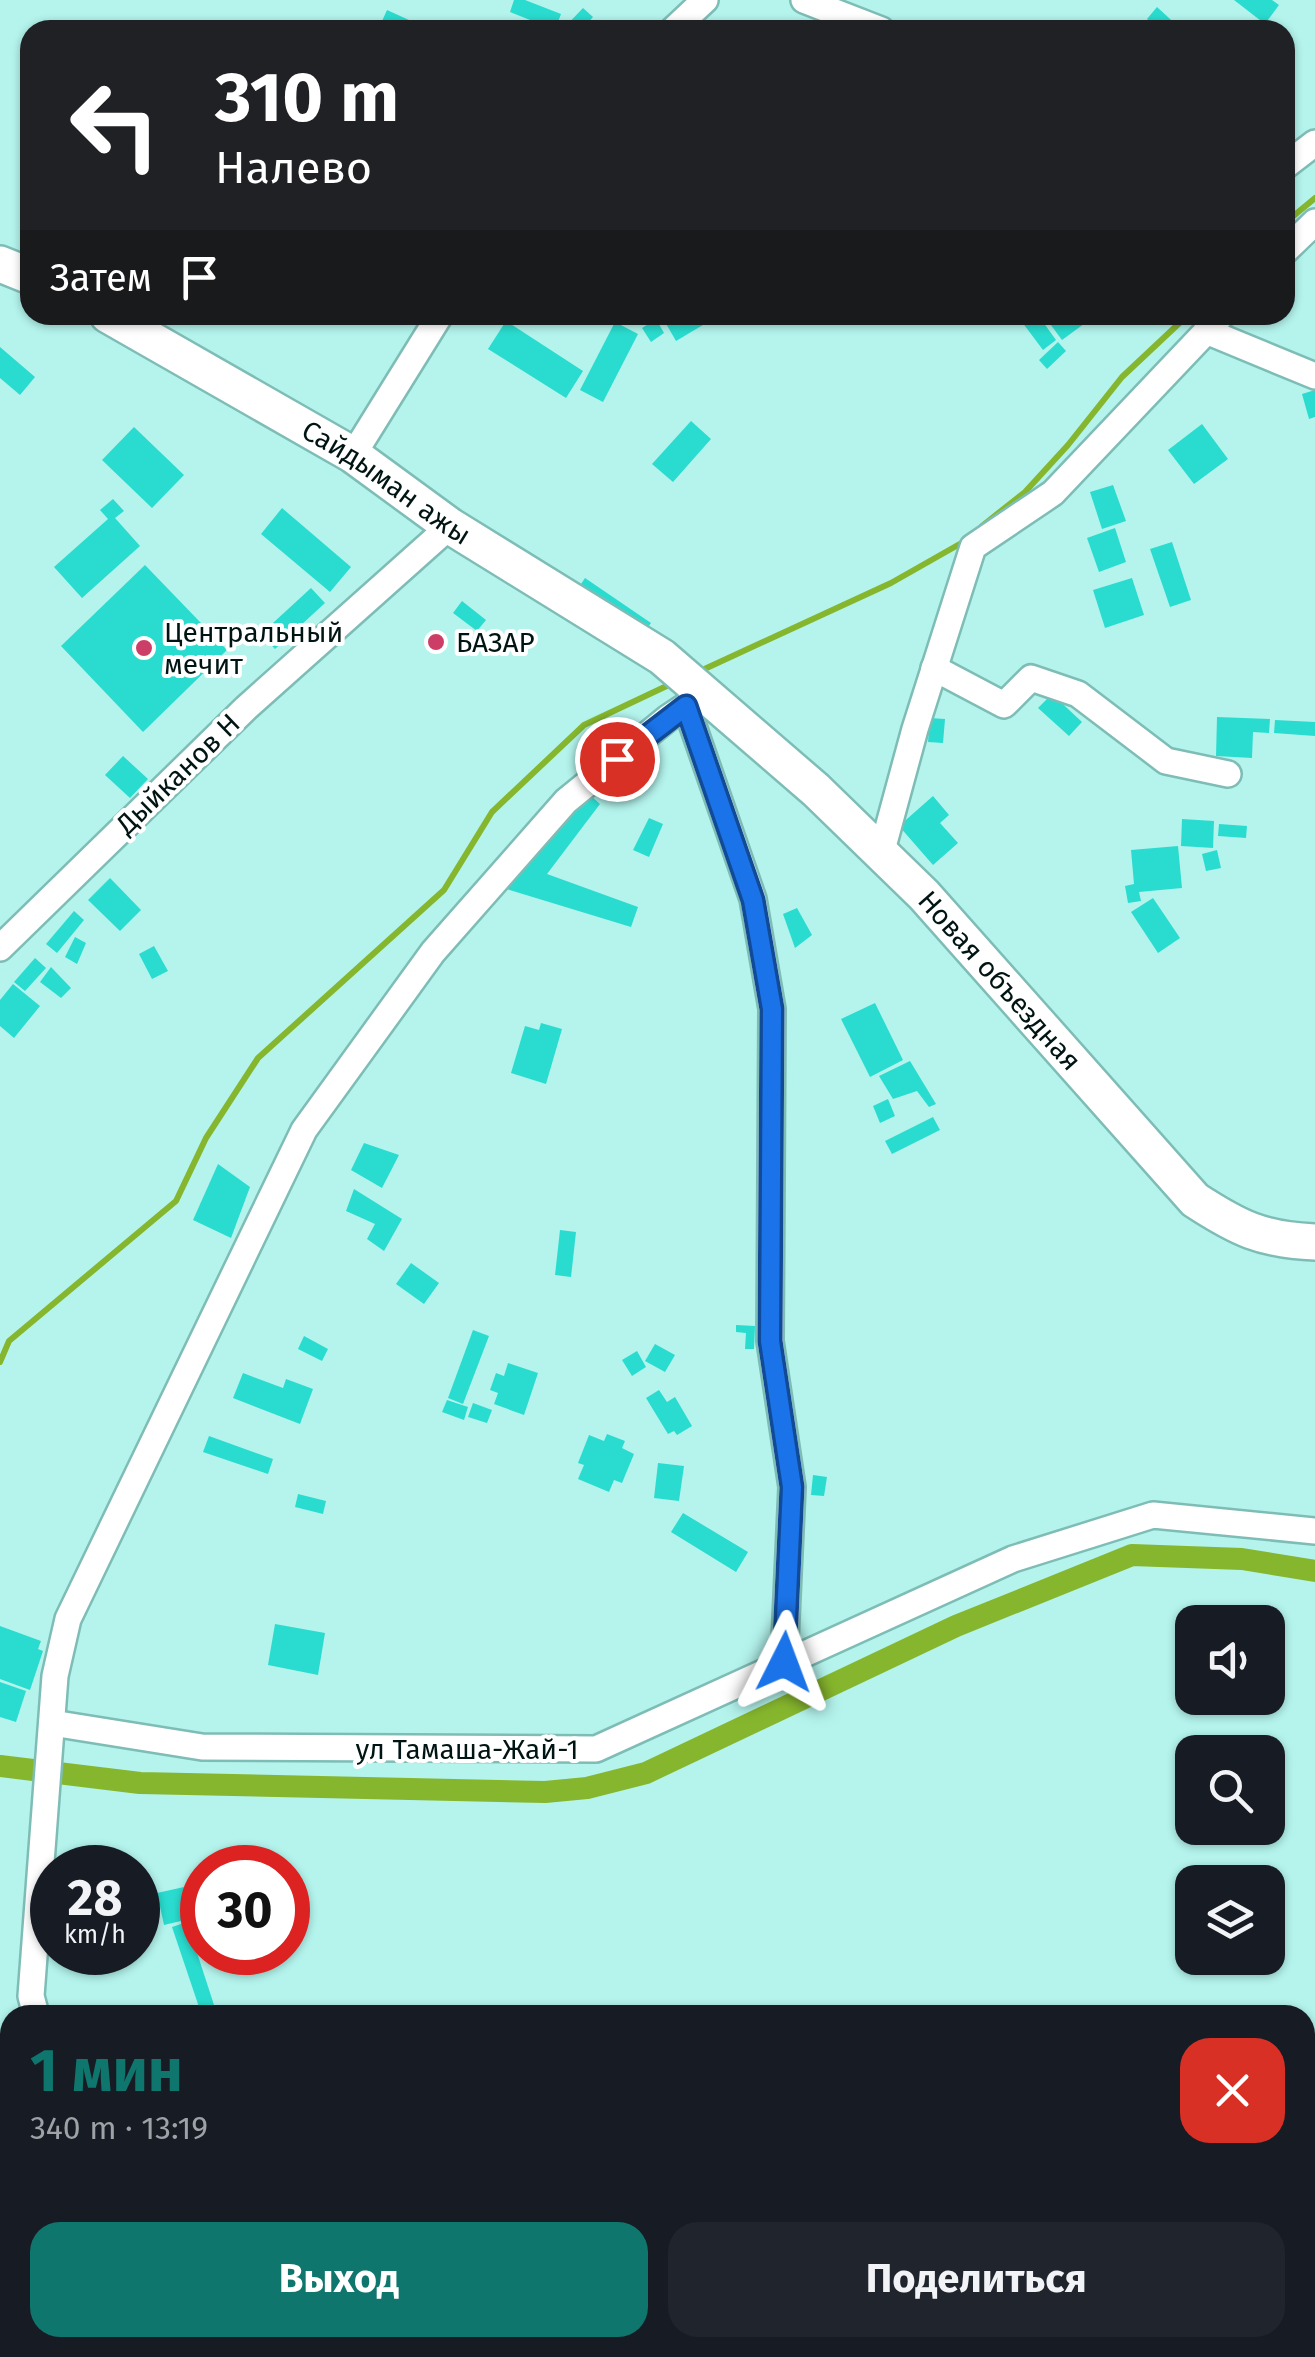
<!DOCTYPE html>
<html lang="ru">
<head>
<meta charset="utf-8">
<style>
	:root { --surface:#171b24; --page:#20242c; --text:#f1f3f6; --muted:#9ea1a6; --accent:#0f766e }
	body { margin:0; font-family:"Fira Sans",sans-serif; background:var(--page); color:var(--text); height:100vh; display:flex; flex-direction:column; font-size:38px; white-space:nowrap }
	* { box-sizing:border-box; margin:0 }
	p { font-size:32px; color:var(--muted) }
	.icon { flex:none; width:55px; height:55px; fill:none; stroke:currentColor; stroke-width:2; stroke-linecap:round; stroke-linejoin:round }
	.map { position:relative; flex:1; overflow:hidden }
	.drawer { position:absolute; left:0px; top:2005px; width:1315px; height:352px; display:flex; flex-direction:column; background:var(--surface); border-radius:30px 30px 0 0; box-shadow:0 2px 8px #0004 }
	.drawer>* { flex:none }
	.top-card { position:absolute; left:20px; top:20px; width:1275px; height:305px; border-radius:30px; box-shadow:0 2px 8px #0004; background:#202124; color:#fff; overflow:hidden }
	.fabs { position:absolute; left:1175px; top:1605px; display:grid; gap:20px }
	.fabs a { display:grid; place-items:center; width:110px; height:110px; border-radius:20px; background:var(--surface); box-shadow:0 2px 8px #0004; font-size:50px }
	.speed { position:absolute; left:30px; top:1845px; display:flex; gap:20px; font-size:50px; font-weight:700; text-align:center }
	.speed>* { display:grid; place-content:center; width:130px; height:130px; border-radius:50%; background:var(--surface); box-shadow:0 2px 8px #0004; line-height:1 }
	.speed small { font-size:25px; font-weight:400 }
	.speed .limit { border:15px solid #d22; background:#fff; color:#111 }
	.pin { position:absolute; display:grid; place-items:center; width:85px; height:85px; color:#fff; margin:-42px; border:5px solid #fff; border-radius:50%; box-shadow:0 2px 10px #0007 }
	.me { position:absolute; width:110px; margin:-55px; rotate:3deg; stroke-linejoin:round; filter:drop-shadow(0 0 8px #0008) }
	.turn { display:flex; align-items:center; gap:35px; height:210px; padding:0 30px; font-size:45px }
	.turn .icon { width:130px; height:130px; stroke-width:2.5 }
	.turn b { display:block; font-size:70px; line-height:85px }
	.then { display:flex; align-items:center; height:95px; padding:0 30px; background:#0003; gap:20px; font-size:38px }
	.round { display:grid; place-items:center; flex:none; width:105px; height:105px; border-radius:30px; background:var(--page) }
	.summary { display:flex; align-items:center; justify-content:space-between; height:170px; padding:0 30px }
	h1 { font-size:60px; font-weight:700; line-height:75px; color:var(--accent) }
	.button { display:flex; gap:20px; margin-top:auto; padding:20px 30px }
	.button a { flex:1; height:115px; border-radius:30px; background:var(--accent); color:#fff; font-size:40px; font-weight:700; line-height:115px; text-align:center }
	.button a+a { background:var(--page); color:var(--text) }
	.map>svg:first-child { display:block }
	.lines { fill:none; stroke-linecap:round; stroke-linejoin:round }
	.stream { stroke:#86b62d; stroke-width:6 }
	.canal { stroke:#86b62d; stroke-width:22 }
	.building { fill:#2adccf }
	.minor-casing { stroke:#7ebdb6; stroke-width:30 }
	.secondary-casing { stroke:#7ebdb6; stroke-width:40 }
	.minor { stroke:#fff; stroke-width:25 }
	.secondary { stroke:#fff; stroke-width:35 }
	.route-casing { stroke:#114b97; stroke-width:25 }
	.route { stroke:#1a73e8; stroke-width:18 }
	.poi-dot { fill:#cc3e67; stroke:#fff; stroke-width:4 }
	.labels { text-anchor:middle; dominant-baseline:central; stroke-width:8; stroke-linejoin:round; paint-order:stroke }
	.street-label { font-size:28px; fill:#001513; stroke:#fff }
	.poi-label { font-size:28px; fill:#001513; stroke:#fff; text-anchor:start }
</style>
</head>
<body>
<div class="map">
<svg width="1315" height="2357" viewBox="0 0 1315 2357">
	<rect width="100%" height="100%" fill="#b4f4ed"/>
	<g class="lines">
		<!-- stream -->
		<g class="stream">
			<path d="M1285,223L1315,198"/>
			<path d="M982,526L1025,492L1068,445L1122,377L1188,315"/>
			<path d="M698,672L891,583L965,541"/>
			<path d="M0,1362L9,1341L176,1201L206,1138L258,1058L444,890L492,812L584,725L673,683"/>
		</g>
		<!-- canal -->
		<path class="canal" d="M0,1766L140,1783L545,1792L587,1788L646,1773L956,1626L1132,1555L1242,1559L1315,1571"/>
	</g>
	<!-- building -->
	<g class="building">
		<path d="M514,0H525L561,14L555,30L510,12Z"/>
		<path d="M1234,0H1272L1279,5L1265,24Z"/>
		<path d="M1157,7L1182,30H1159L1147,19Z"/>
		<path d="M583,8L593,17L582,30H562Z"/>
		<path d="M387,10L409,20L404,30H378Z"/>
		<path d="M661,315H711L713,319L676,341Z"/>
		<path d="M1032,315H1038L1056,340L1043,350L1022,322Z"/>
		<path d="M1047,315H1089L1092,318L1062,340L1045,317Z"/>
		<path d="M656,319L664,333L651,342L642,328Z"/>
		<path d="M506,321L583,371L566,398L488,349Z"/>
		<path d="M615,322L638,334L603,402L580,390Z"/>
		<path d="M1058,342L1066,351L1047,369L1039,360Z"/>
		<path d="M0,347L35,377L20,395L0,378Z"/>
		<path d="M1315,390V417L1309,419L1302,394Z"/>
		<path d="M691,421L711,439L673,482L652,464Z"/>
		<path d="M1202,424L1228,459L1194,484L1168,450Z"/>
		<path d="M134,427L184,475L152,508L102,460Z"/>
		<path d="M1113,485L1126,521L1102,529L1090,492Z"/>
		<path d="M113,499L124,511L115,518L140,546L82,598L54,567L108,519L100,510Z"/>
		<path d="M282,508L351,567L330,592L261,534Z"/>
		<path d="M1115,528L1126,562L1099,572L1087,538Z"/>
		<path d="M1172,542L1191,600L1170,607L1150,549Z"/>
		<path d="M145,565L227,650L143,732L61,646Z"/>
		<path d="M585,578L651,623L643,634L577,590Z"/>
		<path d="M1132,578L1144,615L1105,628L1093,590Z"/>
		<path d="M311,588L325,603L275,649L261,634Z"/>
		<path d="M462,601L486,620L477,631L453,613Z"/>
		<path d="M1052,694L1082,722L1069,736L1038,708Z"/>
		<path d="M1217,717L1270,719L1269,733L1253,732L1252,758L1216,756Z"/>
		<path d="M930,718L945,719L943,743L928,742Z"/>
		<path d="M1275,720L1315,722V736L1274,733Z"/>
		<path d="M123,756L148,779L130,798L105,775Z"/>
		<path d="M589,794L600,804L547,874L638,907L631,927L500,887Z"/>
		<path d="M933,796L949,815L940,823L958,843L933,865L899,826Z"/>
		<path d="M649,818L663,824L649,857L633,850Z"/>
		<path d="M1182,819L1214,821L1213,848L1181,846Z"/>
		<path d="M1219,824L1247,826L1246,838L1218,836Z"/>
		<path d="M1178,846L1182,888L1139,892L1141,901L1128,903L1125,886L1134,884L1131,850Z"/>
		<path d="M1217,850L1221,868L1206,871L1202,854Z"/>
		<path d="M110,878L141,910L120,931L88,900Z"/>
		<path d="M1153,898L1180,938L1158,953L1131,912Z"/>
		<path d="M797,908L812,935L795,948L783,914Z"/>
		<path d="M74,911L84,920L57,953L46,944Z"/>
		<path d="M75,937L86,943L77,964L65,957Z"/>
		<path d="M154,946L168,971L152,979L139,954Z"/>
		<path d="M35,958L46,968L25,991L14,982Z"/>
		<path d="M51,967L71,988L61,998L40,982Z"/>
		<path d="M13,984L40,1006L14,1038L0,1026V1000Z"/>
		<path d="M875,1003L903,1060L870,1077L841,1019Z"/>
		<path d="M541,1023L562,1029L546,1084L511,1073L525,1026L539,1030Z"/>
		<path d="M910,1061L936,1104L929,1107L917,1091L893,1099L879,1076Z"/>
		<path d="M888,1099L895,1116L880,1123L873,1106Z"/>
		<path d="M933,1117L940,1130L892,1154L885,1141Z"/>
		<path d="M364,1143L399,1155L382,1188L351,1170Z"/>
		<path d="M218,1164L250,1187L231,1238L193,1220Z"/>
		<path d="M354,1189L402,1219L384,1251L367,1239L375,1224L346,1211Z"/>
		<path d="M560,1230L576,1232L571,1277L555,1275Z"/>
		<path d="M411,1263L439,1283L424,1304L396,1284Z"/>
		<path d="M736,1325L755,1326L754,1349H745L746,1333L736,1332Z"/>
		<path d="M473,1330L489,1336L463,1404L448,1398Z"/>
		<path d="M304,1336L328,1349L322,1361L298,1349Z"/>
		<path d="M655,1344L675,1355L665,1372L645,1361Z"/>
		<path d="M637,1351L646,1367L632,1376L622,1360Z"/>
		<path d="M508,1363L538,1373L524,1415L494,1404L498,1393L490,1390L496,1373L504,1376Z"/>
		<path d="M243,1373L283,1388L286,1379L313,1389L300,1424L233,1398Z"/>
		<path d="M659,1390L667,1402L675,1397L692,1426L677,1435L674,1431L668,1434L646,1398Z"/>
		<path d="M447,1400L468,1407L464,1420L442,1412Z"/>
		<path d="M473,1403L492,1410L487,1423L468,1417Z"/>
		<path d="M607,1434L625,1441L622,1448L634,1454L622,1483L614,1480L609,1492L578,1479L584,1465L578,1463L589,1435L604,1441Z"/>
		<path d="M209,1436L273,1459L268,1474L203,1452Z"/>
		<path d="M658,1463L684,1466L679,1501L654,1498Z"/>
		<path d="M813,1475L827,1477L824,1496L811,1495Z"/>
		<path d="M298,1494L326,1501L323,1514L295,1507Z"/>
		<path d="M683,1513L748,1552L736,1572L671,1532Z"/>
		<path d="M275,1624L325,1633L318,1675L268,1665Z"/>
		<path d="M0,1626L41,1641L38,1649L43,1651L30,1690L0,1679Z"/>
		<path d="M0,1682L26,1691L16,1722L0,1717Z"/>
		<path d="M202,1883V1916L164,1925L157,1893Z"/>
		<path d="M187,1922L215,2008L201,2013L172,1927Z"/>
	</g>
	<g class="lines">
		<!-- minor casing -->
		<g class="minor-casing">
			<g id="minor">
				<path d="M804,0L881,30"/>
				<path d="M673,30L705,0"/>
				<path d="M1285,166L1315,143"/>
				<path d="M1285,251L1315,222"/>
				<path d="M1206,331L1315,376"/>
				<path d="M353,455L440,315"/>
				<path d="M934,668L1004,705L1031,678L1078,694L1166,761L1228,774"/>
				<path d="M686,706L753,899L772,1009L770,1341L792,1487L784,1662"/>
				<path d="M881,854L915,729L973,547L1053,493L1222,315"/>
				<path d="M0,948L246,708L450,526"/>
				<path d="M52,1723L202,1747L596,1749L1013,1559L1153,1515L1315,1531"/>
				<path d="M36,2015L31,1996L55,1676L68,1619L304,1130L433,952L566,801L668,718L704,694"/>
				<path d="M128,2348L131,2357"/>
			</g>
		</g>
		<!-- secondary casing -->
		<g class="secondary-casing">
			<g id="secondary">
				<path d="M0,264L30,276"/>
				<path id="s1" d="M108,315L353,455L450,526L662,657L816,790L924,895L1195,1200C1238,1228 1262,1240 1315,1242"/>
			</g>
		</g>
		<!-- minor -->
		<use href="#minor" class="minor"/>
		<!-- secondary -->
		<use href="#secondary" class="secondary"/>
	</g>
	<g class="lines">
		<!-- route casing -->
		<g class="route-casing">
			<path id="route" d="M617,759L686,706L753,900L772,1009L770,1341L792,1487L784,1662"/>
		</g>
		<!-- route -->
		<use href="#route" class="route"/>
	</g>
	<!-- markers -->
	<g class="poi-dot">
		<circle cx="436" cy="642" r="10"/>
		<circle cx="144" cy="648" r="10"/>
	</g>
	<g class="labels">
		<!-- street labels -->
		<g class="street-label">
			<text stroke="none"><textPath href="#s1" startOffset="325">Сайдыман ажы</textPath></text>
			<text transform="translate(178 774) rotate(-44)">Дыйканов Н</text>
			<text stroke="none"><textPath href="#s1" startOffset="1120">Новая объездная</textPath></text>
			<text x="467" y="1749">ул Тамаша-Жай-1</text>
		</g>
		<!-- poi labels -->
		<g class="poi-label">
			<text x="164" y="632">Центральный<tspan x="164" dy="32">мечит</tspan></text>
			<text x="456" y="642">БАЗАР</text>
		</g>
	</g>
</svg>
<div class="fabs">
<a><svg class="icon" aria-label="sound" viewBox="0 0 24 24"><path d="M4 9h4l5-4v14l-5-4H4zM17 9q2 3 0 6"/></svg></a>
<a><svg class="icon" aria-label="search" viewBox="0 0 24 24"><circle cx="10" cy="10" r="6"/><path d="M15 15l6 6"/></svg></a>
<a><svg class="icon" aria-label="layers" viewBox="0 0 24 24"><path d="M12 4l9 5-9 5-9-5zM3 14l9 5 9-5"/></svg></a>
</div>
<div class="speed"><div>28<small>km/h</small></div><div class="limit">30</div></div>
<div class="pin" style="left:617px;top:759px;background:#d93025"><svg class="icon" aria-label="arrive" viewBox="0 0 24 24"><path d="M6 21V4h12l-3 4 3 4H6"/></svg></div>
<svg class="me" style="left:784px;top:1662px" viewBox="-20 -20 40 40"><path d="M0-17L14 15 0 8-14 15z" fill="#1a73e8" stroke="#fff" stroke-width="4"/></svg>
<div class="top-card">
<div class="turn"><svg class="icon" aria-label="left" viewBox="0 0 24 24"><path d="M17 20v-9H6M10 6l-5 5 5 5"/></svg><div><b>310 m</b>Налево</div></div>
<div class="then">Затем<svg class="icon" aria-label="arrive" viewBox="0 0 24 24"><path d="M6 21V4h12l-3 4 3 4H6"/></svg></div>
</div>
<section class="drawer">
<div class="summary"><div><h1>1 мин</h1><p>340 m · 13:19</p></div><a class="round" style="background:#d93025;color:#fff"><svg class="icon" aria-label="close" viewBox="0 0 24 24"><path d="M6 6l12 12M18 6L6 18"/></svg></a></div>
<div class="button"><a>Выход</a><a>Поделиться</a></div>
</section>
</div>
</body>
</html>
